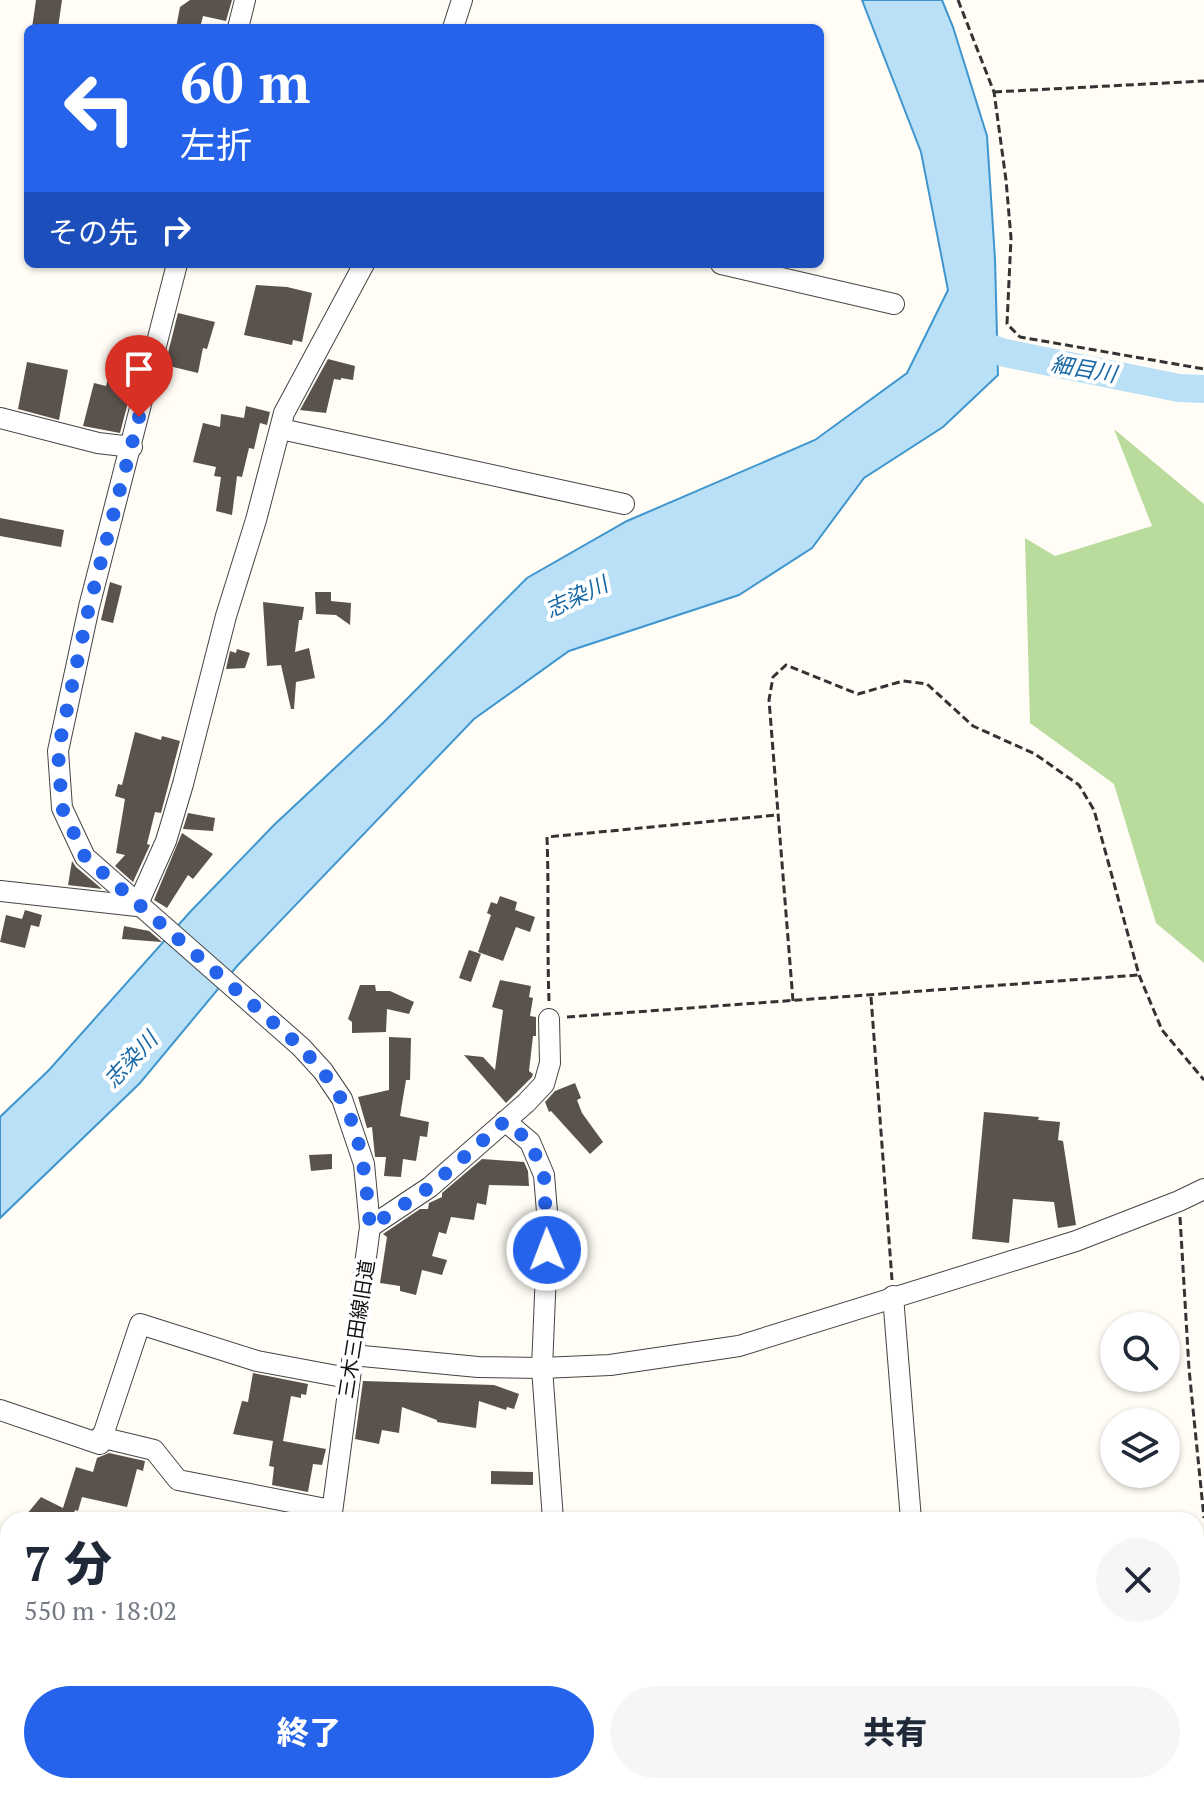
<!DOCTYPE html>
<html lang="ja">
<head>
<meta charset="utf-8">
<style>
	:root { --surface:#fff; --page:#f6f6f7; --text:#1f2937; --muted:#747a83; --accent:#2563eb }
	body { margin:0; font-family:"PT Serif","Noto Sans JP",serif; background:var(--page); color:var(--text); height:100vh; display:flex; flex-direction:column; font-size:30px; white-space:nowrap }
	* { box-sizing:border-box; margin:0 }
	p { font-size:26px; color:var(--muted) }
	.icon { flex:none; width:44px; height:44px; fill:none; stroke:currentColor; stroke-width:2; stroke-linecap:round; stroke-linejoin:round }
	.map { position:relative; flex:1; overflow:hidden }
	.details { position:absolute; left:0px; top:1512px; width:1204px; height:282px; display:flex; flex-direction:column; background:var(--surface); border-radius:24px 24px 0 0; box-shadow:0 2px 6px #0004 }
	.details>* { flex:none }
	.top-card { position:absolute; left:24px; top:24px; width:800px; height:244px; border-radius:12px; box-shadow:0 2px 6px #0004; background:#2563eb; color:#fff; overflow:hidden }
	.buttons { position:absolute; left:1100px; top:1312px; display:grid; gap:16px }
	.buttons a { display:grid; place-items:center; width:80px; height:80px; border-radius:50%; background:var(--surface); box-shadow:0 2px 6px #0004; font-size:40px }
	.pin { position:absolute; display:grid; place-items:center; width:68px; height:68px; color:#fff; margin:-82px -34px; border-radius:50% 50% 50% 0; rotate:-45deg; box-shadow:0 0 8px #0007 }
	.pin .icon { rotate:45deg }
	.me { position:absolute; width:88px; margin:-44px; rotate:359deg; stroke-linejoin:round; filter:drop-shadow(0 0 6px #0008) }
	.turn { display:flex; align-items:center; gap:28px; height:168px; padding:0 24px; font-size:36px }
	.turn .icon { width:104px; height:104px; stroke-width:2.5 }
	.turn b { display:block; font-size:56px; line-height:68px }
	.then { display:flex; align-items:center; height:76px; padding:0 24px; background:#0003; gap:16px; font-size:30px }
	.round { display:grid; place-items:center; flex:none; width:84px; height:84px; border-radius:42px; background:var(--page) }
	.summary { display:flex; align-items:center; justify-content:space-between; height:136px; padding:0 24px }
	h1 { font-size:48px; font-weight:800; line-height:60px }
	.cta { display:flex; gap:16px; margin-top:auto; padding:16px 24px }
	.cta a { flex:1; height:92px; border-radius:48px; background:var(--accent); color:#fff; font-size:32px; font-weight:800; line-height:92px; text-align:center }
	.cta a+a { background:var(--page); color:var(--text) }
	.map>svg:first-child { display:block }
	.forest { fill:#b9dc9c }
	.water { fill:#b9e0f7; stroke:#3f96cf; stroke-width:2 }
	.lines { fill:none; stroke-linecap:round; stroke-linejoin:round }
	.river { stroke:#b9e0f7; stroke-width:28 }
	.building { fill:#5a524d }
	.minor-casing { stroke:#444; stroke-width:22 }
	.path { stroke:#333; stroke-width:3; stroke-dasharray:8 4; stroke-linecap:butt }
	.minor { stroke:#fff; stroke-width:20 }
	.route { stroke:#2563eb; stroke-width:14; stroke-dasharray:0 25.2 }
	.labels { text-anchor:middle; dominant-baseline:central; stroke-width:8; stroke-linejoin:round; paint-order:stroke }
	.street-label { font-size:20px; fill:#111; stroke:#fff }
	.water-label { font-size:22px; font-style:italic; fill:#1768a6; stroke:#fff }
</style>
</head>
<body>
<div class="map">
<svg width="1204" height="1793" viewBox="0 0 1204 1793">
	<rect width="100%" height="100%" fill="#fffdf5"/>
	<!-- forest -->
	<path class="forest" d="M1114,429L1204,504V963L1156,923L1114,784L1030,723L1025,538L1055,556L1152,526Z"/>
	<!-- water -->
	<path class="water" d="M862,0H942L953,27L987,136L995,259L998,375L943,427L864,478L812,548L739,595L569,651L474,719L238,965L140,1083L0,1218V1117L49,1070L190,912L274,825L384,722L527,578L627,521L815,440L907,373L948,290L921,152Z"/>
	<g class="lines">
		<!-- river -->
		<path class="river" d="M965,340L1005,353L1179,388L1204,389"/>
	</g>
	<!-- building -->
	<g class="building">
		<path d="M36,0H62L58,28H32Z"/>
		<path d="M190,0H232L226,21L203,16L200,28H176L180,7Z"/>
		<path d="M256,285L287,287L312,293L302,342L293,340L292,345L244,335Z"/>
		<path d="M178,313L215,322L207,349L203,348L198,373L165,365Z"/>
		<path d="M328,359L355,366L353,380L341,378V380L334,379L326,413L300,410Z"/>
		<path d="M27,362L68,370L59,420L18,409Z"/>
		<path d="M108,378L124,382L123,389L131,391L120,433L83,426L94,383L106,386Z"/>
		<path d="M246,406L270,412L267,425L260,423L254,449L249,448L242,477L237,476L232,515L216,511L221,477L214,476L216,467L193,462L203,423L220,427L221,414L244,418Z"/>
		<path d="M0,518L64,530L61,547L0,536Z"/>
		<path d="M110,582L122,586L113,623L101,620Z"/>
		<path d="M315,592H331V601L351,603L350,625L336,615L316,614Z"/>
		<path d="M263,602L304,607L302,620H299L295,652L309,648L315,678L296,682L294,709H291L281,665L267,666Z"/>
		<path d="M237,649L250,653L245,668L226,669L230,651L236,653Z"/>
		<path d="M135,732L161,740L162,736L180,741L161,813L155,812L147,844L150,845L133,882L115,866L125,855L116,853L125,799L115,796L118,784L122,785Z"/>
		<path d="M188,813L215,818L213,831L183,829Z"/>
		<path d="M182,833L213,854L193,879L188,875L167,908L154,900Z"/>
		<path d="M72,861L76,867L102,889L68,885Z"/>
		<path d="M500,896L517,902L515,910L535,917L530,932L516,927L503,961L478,952L491,915L487,913L491,902L497,904Z"/>
		<path d="M25,910L42,915L39,927L31,925L25,948L0,942L6,915L22,919Z"/>
		<path d="M124,926L149,931L162,942L122,939Z"/>
		<path d="M469,950L481,954L471,982L459,978Z"/>
		<path d="M500,980L531,986L529,997L533,998L530,1016L536,1017V1036H533L529,1071L533,1074L532,1077L506,1103L464,1055L483,1057L495,1070L503,1010L492,1007Z"/>
		<path d="M360,985H375L376,991H390L414,1002L409,1014L387,1009L386,1032L352,1033V1022L348,1019Z"/>
		<path d="M389,1037L411,1038L410,1080H406L400,1116L429,1122L427,1137L420,1136L416,1161L403,1159L401,1177L384,1176L386,1157H375L372,1127L367,1128L358,1097L389,1090Z"/>
		<path d="M575,1083L581,1098L577,1100L582,1113L603,1142L590,1154L551,1111L549,1112L545,1102L555,1091Z"/>
		<path d="M984,1112L1039,1117L1038,1120L1060,1122L1058,1140L1063,1141L1076,1225L1058,1228L1054,1202L1013,1199L1009,1243L972,1239Z"/>
		<path d="M332,1154V1169L311,1171L309,1155Z"/>
		<path d="M482,1159L524,1162L528,1171L529,1186L489,1185L486,1205L477,1203L474,1220L451,1217L446,1234L439,1232L432,1256L447,1260L442,1275L422,1270L416,1295L400,1291V1286L380,1283L387,1237L383,1234L420,1209H428L429,1203L442,1197V1193Z"/>
		<path d="M253,1373L308,1384L306,1395L301,1394V1398L291,1396L283,1441L326,1449L322,1465L313,1464L308,1492L272,1485L274,1467L269,1466L273,1441L233,1434L242,1401L248,1402Z"/>
		<path d="M363,1381L494,1385L519,1394L514,1409L507,1407L506,1410L479,1401L476,1428L437,1422V1420L402,1407L399,1433L382,1430L379,1444L355,1439Z"/>
		<path d="M109,1453L145,1461L143,1471L137,1469L127,1507L82,1497L78,1511L75,1510L74,1513L87,1520H22L41,1497L63,1508L76,1467L93,1472L97,1458Z"/>
		<path d="M491,1471L533,1472V1485L491,1484Z"/>
	</g>
	<g class="lines">
		<!-- minor casing -->
		<g class="minor-casing">
			<g id="minor">
				<path d="M238,28L245,0"/>
				<path d="M453,28L462,0"/>
				<path d="M177,264L89,607L58,751L62,808L85,857L301,1047L323,1071L342,1099L364,1164L370,1227L331,1520"/>
				<path d="M721,264L894,304"/>
				<path d="M0,418L98,443L132,447"/>
				<path d="M281,429L624,504"/>
				<path d="M0,891L137,906L166,841L183,784L226,616L256,520L284,413L364,264"/>
				<path d="M505,1121L530,1142L544,1175L548,1224L542,1368L553,1520"/>
				<path d="M370,1227L430,1187L526,1103L544,1084L550,1063L549,1019"/>
				<path d="M893,1296L911,1520"/>
				<path d="M352,1355L478,1367L542,1368L610,1365L739,1346L1076,1241L1179,1201L1204,1189"/>
				<path d="M0,1410L100,1444L140,1324L257,1361L348,1378"/>
				<path d="M100,1437L154,1450L178,1480L331,1510"/>
				<path d="M0,1709L8,1710"/>
				<path d="M179,1786L197,1793"/>
				<path d="M337,1786L338,1793"/>
				<path d="M572,1786L573,1793"/>
				<path d="M931,1786V1793"/>
			</g>
		</g>
		<!-- path -->
		<g class="path">
			<path d="M958,0L994,92L1006,180L1011,238L1007,324L1020,337L1204,369"/>
			<path d="M994,92L1204,81"/>
			<path d="M871,997L892,1280"/>
			<path d="M549,1001C547,946 549,892 547,837L777,815"/>
			<path d="M793,1001L769,700L773,677L786,665L858,694L903,681L927,684L973,726L1035,754L1079,785L1094,810L1139,975L1162,1030L1204,1080"/>
			<path d="M567,1017L1139,975"/>
			<path d="M1180,1217L1189,1369L1204,1518"/>
			<path d="M1196,1536H1204"/>
		</g>
		<!-- minor -->
		<use href="#minor" class="minor"/>
	</g>
	<g class="lines">
		<!-- route -->
		<path class="route" d="M139,417L89,607L58,751L62,808L85,857L301,1047C315,1063 330,1079 340,1097C363,1136 366,1183 370,1227L430,1187L505,1121L530,1142L544,1175L547,1250"/>
	</g>
	<g class="labels">
		<!-- street labels -->
		<g class="street-label">
			<text transform="translate(356 1329) rotate(-81)">三木三田線旧道</text>
		</g>
		<!-- water labels -->
		<g class="water-label">
			<text transform="translate(1084 368) rotate(10)">細目川</text>
			<text transform="translate(576 596) rotate(-25)">志染川</text>
			<text transform="translate(130 1059) rotate(-47)">志染川</text>
		</g>
	</g>
</svg>
<div class="buttons">
<a><svg class="icon" aria-label="search" viewBox="0 0 24 24"><circle cx="10" cy="10" r="6"/><path d="M15 15l6 6"/></svg></a>
<a><svg class="icon" aria-label="layers" viewBox="0 0 24 24"><path d="M12 4l9 5-9 5-9-5zM3 14l9 5 9-5"/></svg></a>
</div>
<div class="pin" style="left:139px;top:417px;background:#d93025"><svg class="icon" aria-label="arrive" viewBox="0 0 24 24"><path d="M6 21V4h12l-3 4 3 4H6"/></svg></div>
<svg class="me" style="left:547px;top:1250px" viewBox="-20 -20 40 40"><circle r="17" fill="#2563eb" stroke="#fff" stroke-width="3"/><path d="M0-11L8 9 0 5-8 9z" fill="#fff"/></svg>
<div class="top-card">
<div class="turn"><svg class="icon" aria-label="left" viewBox="0 0 24 24"><path d="M17 20v-9H6M10 6l-5 5 5 5"/></svg><div><b>60 m</b>左折</div></div>
<div class="then">その先<svg class="icon" aria-label="right" viewBox="0 0 24 24"><path d="M7 20v-9h11M14 6l5 5-5 5"/></svg></div>
</div>
<section class="details">
<div class="summary"><div><h1>7 分</h1><p>550 m · 18:02</p></div><a class="round"><svg class="icon" aria-label="close" viewBox="0 0 24 24"><path d="M6 6l12 12M18 6L6 18"/></svg></a></div>
<div class="cta"><a>終了</a><a>共有</a></div>
</section>
</div>
</body>
</html>
